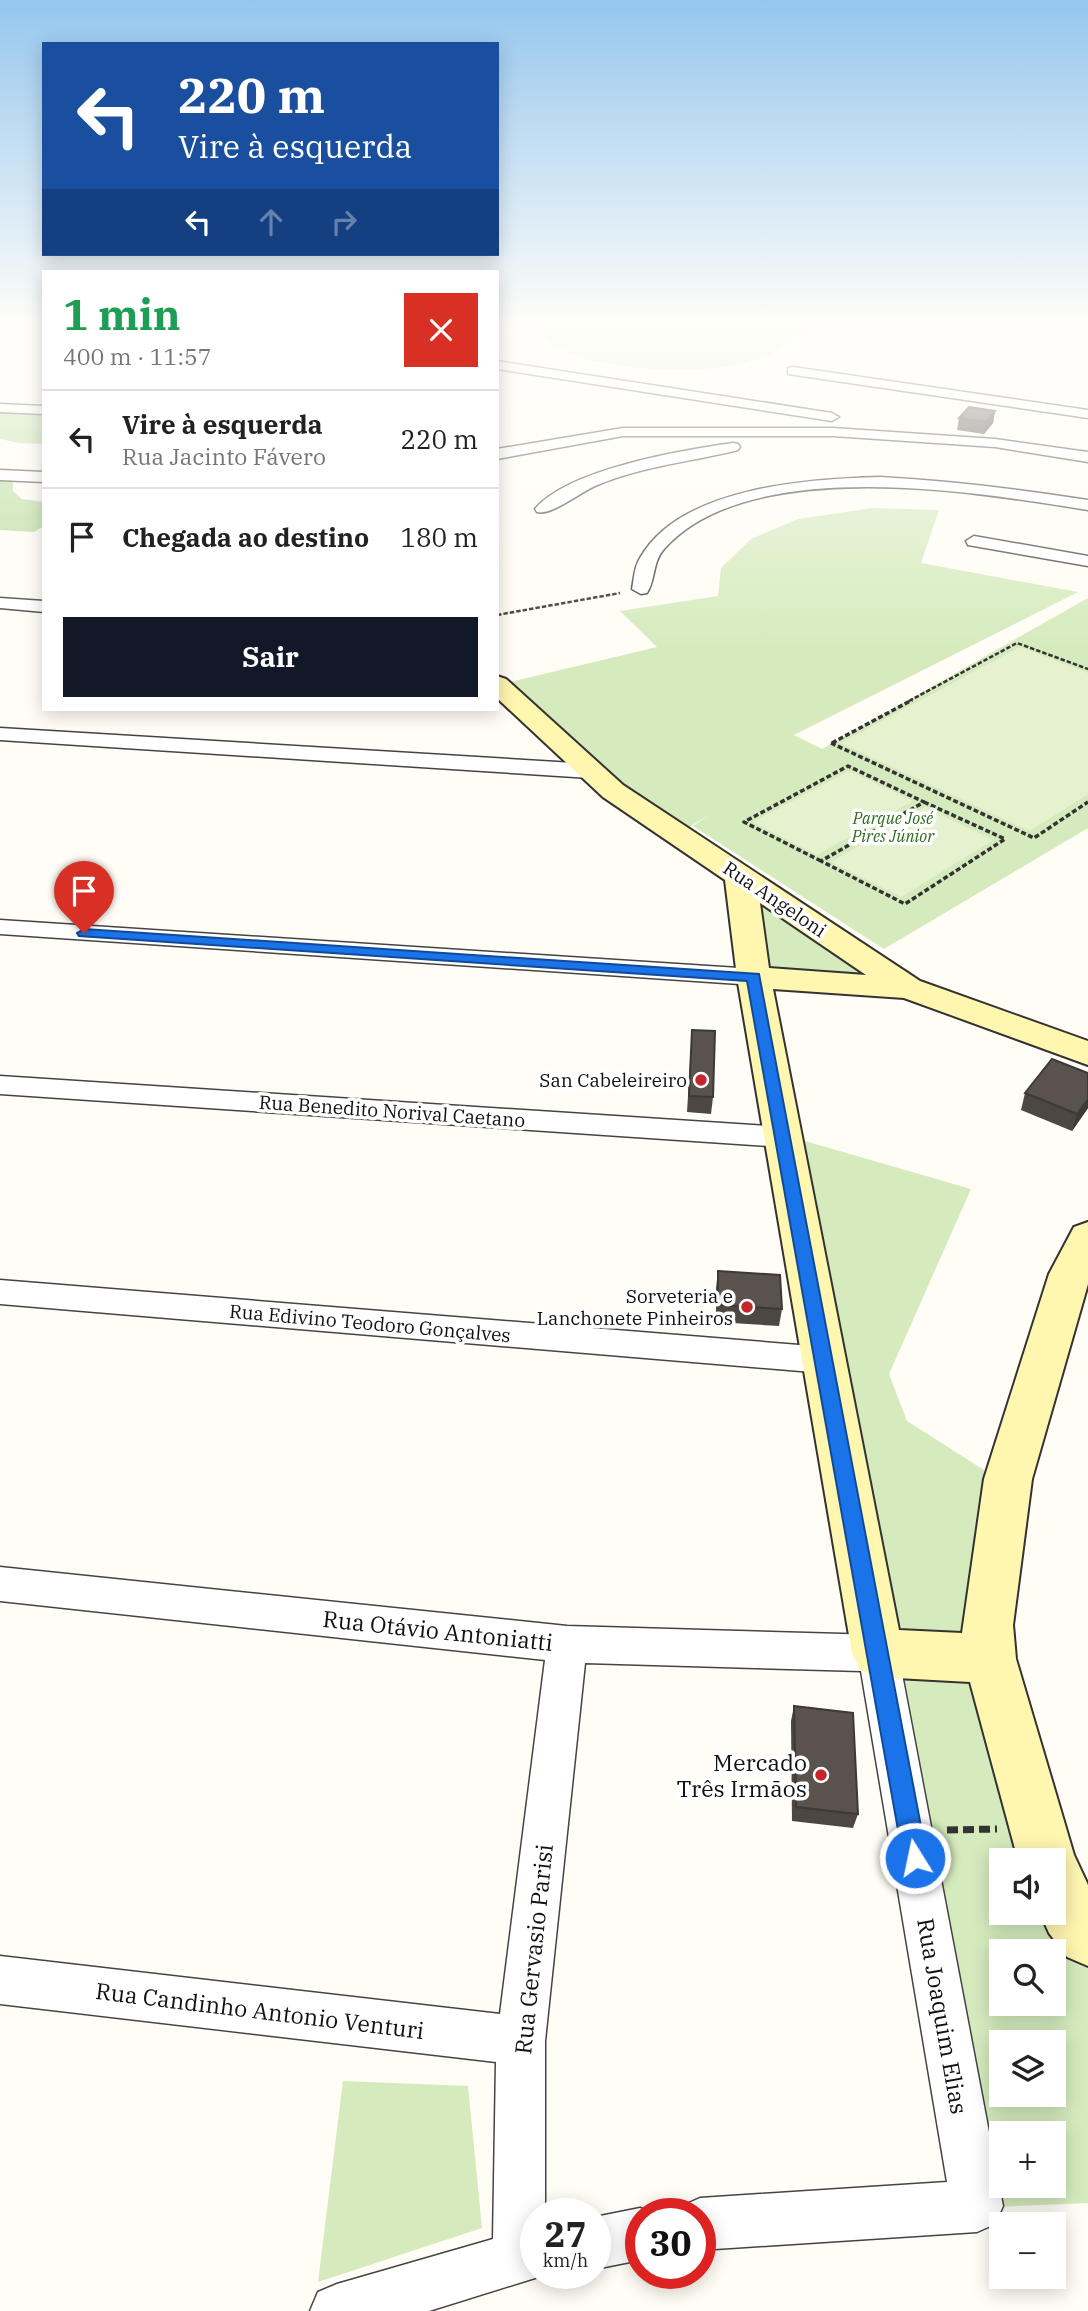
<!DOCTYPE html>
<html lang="pt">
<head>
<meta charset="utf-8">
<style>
	:root { --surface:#fff; --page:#f2f2f2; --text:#222; --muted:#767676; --line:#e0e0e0; --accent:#111827 }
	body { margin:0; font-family:"IBM Plex Serif",serif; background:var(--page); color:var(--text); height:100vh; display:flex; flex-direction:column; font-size:26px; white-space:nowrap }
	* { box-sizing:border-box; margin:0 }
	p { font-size:23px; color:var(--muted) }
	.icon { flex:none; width:38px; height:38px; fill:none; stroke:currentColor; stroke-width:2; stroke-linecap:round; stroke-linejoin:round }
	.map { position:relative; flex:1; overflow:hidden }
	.sheet { position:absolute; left:42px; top:270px; width:457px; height:441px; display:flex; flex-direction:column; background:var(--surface); border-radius:0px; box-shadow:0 4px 18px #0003 }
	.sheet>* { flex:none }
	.banner { position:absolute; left:42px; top:42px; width:457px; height:214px; border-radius:0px; box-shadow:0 4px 18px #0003; background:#1a4fa0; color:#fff; overflow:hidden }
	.fabs { position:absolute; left:989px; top:1848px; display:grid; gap:14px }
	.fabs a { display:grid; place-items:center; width:77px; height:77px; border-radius:0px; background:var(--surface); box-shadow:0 4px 18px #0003; font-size:35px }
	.speed { position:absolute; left:520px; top:2198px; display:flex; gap:14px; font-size:35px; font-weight:700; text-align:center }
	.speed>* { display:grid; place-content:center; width:91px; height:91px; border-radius:50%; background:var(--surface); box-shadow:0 4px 18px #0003; line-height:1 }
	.speed small { font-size:18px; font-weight:400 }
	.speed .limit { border:10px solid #d22; background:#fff; color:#111 }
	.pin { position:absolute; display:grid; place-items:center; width:60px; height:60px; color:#fff; margin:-72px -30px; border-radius:50% 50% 50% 0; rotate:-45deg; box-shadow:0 0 7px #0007 }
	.pin .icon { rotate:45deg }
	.me { position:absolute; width:77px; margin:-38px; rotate:350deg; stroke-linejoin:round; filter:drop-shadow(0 0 5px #0008) }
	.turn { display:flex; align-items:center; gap:24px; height:147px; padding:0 21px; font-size:32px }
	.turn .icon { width:91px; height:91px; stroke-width:2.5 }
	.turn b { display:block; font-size:49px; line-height:60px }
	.lanes { display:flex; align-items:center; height:66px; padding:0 21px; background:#0003; justify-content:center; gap:35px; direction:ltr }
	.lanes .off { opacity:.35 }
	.round { display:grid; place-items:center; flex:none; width:74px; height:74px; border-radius:0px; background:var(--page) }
	.summary { display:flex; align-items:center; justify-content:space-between; height:119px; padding:0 21px }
	h1 { font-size:42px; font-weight:700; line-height:52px; color:#1e9e55 }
	.cta { display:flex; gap:14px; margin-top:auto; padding:14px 21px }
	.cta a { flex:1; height:80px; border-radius:0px; background:var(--accent); color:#fff; font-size:28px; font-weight:700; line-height:80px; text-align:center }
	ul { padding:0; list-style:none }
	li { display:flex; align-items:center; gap:21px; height:98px; padding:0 21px; border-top:2px solid var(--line) }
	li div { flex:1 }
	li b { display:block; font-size:26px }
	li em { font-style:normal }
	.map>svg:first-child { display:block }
	.green { fill:#d5ebbd; fill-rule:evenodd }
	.forest { fill:#b9dc9c }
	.pitch { fill:#e6f2cf }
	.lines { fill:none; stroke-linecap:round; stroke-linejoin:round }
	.street-casing { stroke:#444; stroke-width:3 }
	.secondary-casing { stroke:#333; stroke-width:4 }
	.path-far2 { stroke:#333; stroke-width:2.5; stroke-dasharray:4.5 2; stroke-linecap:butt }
	.path-far1 { stroke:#333; stroke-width:3.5; stroke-dasharray:5 2.5; stroke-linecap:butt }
	.path { stroke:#333; stroke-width:7; stroke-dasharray:11 5; stroke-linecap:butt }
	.street { fill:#fff; fill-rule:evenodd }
	.secondary { fill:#fff6b0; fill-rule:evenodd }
	.wall { fill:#4d4742 }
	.shaded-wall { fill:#3f3936 }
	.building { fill:#5a524d; stroke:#3f3936; stroke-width:2 }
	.route { fill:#1a73e8; stroke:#114b97; stroke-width:2 }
	.poi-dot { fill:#c4262e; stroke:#fff; stroke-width:2.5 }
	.labels { text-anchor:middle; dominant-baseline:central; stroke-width:7; stroke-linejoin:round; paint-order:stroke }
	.far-park-label { font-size:16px; font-style:italic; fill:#2f6b1f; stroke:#fff }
	.street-label { font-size:19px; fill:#111; stroke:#fff }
	.poi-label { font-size:19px; fill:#111; stroke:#fff; text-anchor:end }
	.near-street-label { font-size:23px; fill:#111; stroke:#fff }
	.near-poi-label { font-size:23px; fill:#111; stroke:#fff; text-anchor:end }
</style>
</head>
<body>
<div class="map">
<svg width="1088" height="2311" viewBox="0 0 1088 2311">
	<rect width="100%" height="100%" fill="#fffdf5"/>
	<!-- green -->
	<g class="green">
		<path d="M537,326H844C830,328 815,328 802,334C793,338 787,344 779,349C768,357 752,361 739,364C697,375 556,373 537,326Z"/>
		<path d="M873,508L939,510L921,563L1078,592L794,735L822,749L1088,598V828L884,949L693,826L711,814L686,829L623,788L506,683L657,647L620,611L718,596L721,568L751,539L798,519Z"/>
		<path d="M748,886L892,983L760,973Z"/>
		<path d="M791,1137L971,1189L889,1374L907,1421L998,1479L982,1652L886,1644Z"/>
		<path d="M889,1662L981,1670L1037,1860H1001V1913H1053L1055,1920L1088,1959V2203L995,2207ZM1001,1951H1054V2004H1001ZM1001,2042H1054V2095H1001ZM1001,2133H1054V2186H1001Z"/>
		<path d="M343,2081L468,2086L482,2228L318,2282Z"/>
	</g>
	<!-- forest -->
	<g class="forest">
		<path d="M0,410L44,412V444L19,443L0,439Z"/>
		<path d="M0,481L13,482V491L22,499L44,502V526L34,532L0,530Z"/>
	</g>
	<!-- pitch -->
	<g class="pitch">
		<path d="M1020,647L1088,673V794L1030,831L841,743Z"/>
		<path d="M849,771L913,801L817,855L753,822Z"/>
		<path d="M925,807L993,840L901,897L831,862Z"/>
	</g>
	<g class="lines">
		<!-- street casing -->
		<g class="street-casing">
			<g id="street">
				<path d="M497,361L832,413L839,417L832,421L497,369Z"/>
				<path d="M793,367L1088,410V418L788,374V368Z"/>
				<path d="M0,404L44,406V414L0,412Z"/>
				<path d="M623,428H833L995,439L1088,452V462L995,447L833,436H623L497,459V449Z"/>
				<path d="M733,443L738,444L740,447L738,450C690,462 642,466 595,486C581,492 551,516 537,512L535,509C568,469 683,450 733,443Z"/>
				<path d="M0,470L44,472V482L0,480Z"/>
				<path d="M880,477C950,481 1019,489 1088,500V510C975,492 749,454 664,549C652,563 656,579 647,593L641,594L632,589C634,579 634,567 640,558C680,487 808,479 880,477Z"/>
				<path d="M974,536L1088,556V566L968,545L966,541Z"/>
				<path d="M0,598L44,601V612L0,608Z"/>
				<path d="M0,728L590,764L598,766L601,771L598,776L590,778L0,740Z"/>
				<path d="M0,920L754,969L763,971L767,977L763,983L754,985L0,934Z"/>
				<path d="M0,1076L783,1127L793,1130L798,1137L793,1144L783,1147L0,1094Z"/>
				<path d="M0,1280L824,1347L836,1351L841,1360L836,1369L824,1373L0,1304Z"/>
				<path d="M0,1567L567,1626L878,1635L892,1640L898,1653L1003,2206L995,2224L977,2232L700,2250V2214H678L682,2206L700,2198L947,2182L861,1671L585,1663L545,2041V2214H536V2273H551L429,2311H310L318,2292L337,2284L493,2239L496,2062L0,2004V1956L500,2014L545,1660L0,1601Z"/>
				<path d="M640,2208L654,2214H640V2260L595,2269V2217Z"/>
			</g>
		</g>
		<!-- secondary casing -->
		<g class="secondary-casing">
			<path id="secondary" d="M497,676L506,679L623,785L920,981L1088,1041V1065L904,998L773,989L899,1630L962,1633L984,1479L1049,1274L1074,1227L1088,1222V1284L1032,1479L1013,1625L1016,1659L1074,1855L1088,1885V1966L1067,1957L1049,1933L1040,1913H1054V1860H1018L970,1682L878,1677L860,1670L852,1653L737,977L725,880L603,797L497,698ZM760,903L866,975L769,968Z"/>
		</g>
		<!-- path-far2 -->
		<g class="path-far2">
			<path d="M497,615L620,593"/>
			<path d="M909,701L1017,643L1088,669"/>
		</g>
		<!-- path-far1 -->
		<g class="path-far1">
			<path d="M831,743L1034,838L1088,802"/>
			<path d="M832,743L912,700"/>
			<path d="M924,802L1005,839L905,904L821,861Z"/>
			<path d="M821,861L744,822L848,766L924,802"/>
		</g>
		<!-- path -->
		<path class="path" d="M947,1830L997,1829"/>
		<!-- street -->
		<use href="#street" class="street"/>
		<!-- secondary -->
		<use href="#secondary" class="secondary"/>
	</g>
	<!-- wall -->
	<g class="wall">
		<path d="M995,411L993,423L984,434L957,430L959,418Z"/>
		<path d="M692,1030L713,1097L711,1114L687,1112Z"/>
		<path d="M1025,1093L1088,1108L1072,1131L1021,1110Z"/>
		<path d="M718,1271L782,1309L779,1326L716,1322V1288Z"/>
		<path d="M794,1706L858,1814L853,1828L792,1821L791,1721Z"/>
	</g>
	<!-- shaded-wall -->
	<g class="shaded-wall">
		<path d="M995,411L993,423L984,434L986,422Z"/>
		<path d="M1088,1099V1108L1072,1131L1077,1114Z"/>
	</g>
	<!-- building -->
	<g class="building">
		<path d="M969,407L995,411L986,422L959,418Z"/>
		<path d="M692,1030L715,1031L713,1097L689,1096Z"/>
		<path d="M1052,1059L1088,1073V1099L1077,1114L1025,1093Z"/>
		<path d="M718,1271L780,1275L782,1309L718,1305Z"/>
		<path d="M794,1706L853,1713L858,1814L796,1807Z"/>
	</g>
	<!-- sky -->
	<linearGradient id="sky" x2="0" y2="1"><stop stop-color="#95c6ee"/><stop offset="0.5" stop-color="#fffefa"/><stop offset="1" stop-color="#fffefa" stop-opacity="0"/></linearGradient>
	<rect width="1088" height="649" fill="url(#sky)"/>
	<!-- route -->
	<path class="route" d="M84,929L759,974L927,1858L924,1867L915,1870L907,1867L903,1858L747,981L79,936L77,933Z"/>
	<!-- markers -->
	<g class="poi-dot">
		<circle cx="701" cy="1080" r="7"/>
		<circle cx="747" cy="1307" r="7"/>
		<circle cx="821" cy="1775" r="7"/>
	</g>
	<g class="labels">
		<!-- far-park labels -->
		<g class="far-park-label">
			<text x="893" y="818">Parque José<tspan x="893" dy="18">Pires Júnior</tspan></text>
		</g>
		<!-- street labels -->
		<g class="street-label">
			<text transform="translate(775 899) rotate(34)">Rua Angeloni</text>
			<text transform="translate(392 1111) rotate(4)">Rua Benedito Norival Caetano</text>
			<text transform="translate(370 1323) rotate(5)">Rua Edivino Teodoro Gonçalves</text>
		</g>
		<!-- poi labels -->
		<g class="poi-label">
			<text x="687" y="1080">San Cabeleireiro</text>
			<text x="733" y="1296">Sorveteria e<tspan x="733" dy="22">Lanchonete Pinheiros</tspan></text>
		</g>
		<!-- near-street labels -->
		<g class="near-street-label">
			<text transform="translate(438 1630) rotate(6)">Rua Otávio Antoniatti</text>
			<text transform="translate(533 1949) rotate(-84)">Rua Gervasio Parisi</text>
			<text transform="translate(260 2010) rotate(7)">Rua Candinho Antonio Venturi</text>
			<text transform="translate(943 2016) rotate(80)">Rua Joaquim Elias</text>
		</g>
		<!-- near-poi labels -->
		<g class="near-poi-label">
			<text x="807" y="1762">Mercado<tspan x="807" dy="26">Três Irmãos</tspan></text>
		</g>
	</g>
</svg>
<div class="fabs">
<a><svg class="icon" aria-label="sound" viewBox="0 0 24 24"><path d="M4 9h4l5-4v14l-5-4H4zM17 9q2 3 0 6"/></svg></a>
<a><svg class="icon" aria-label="search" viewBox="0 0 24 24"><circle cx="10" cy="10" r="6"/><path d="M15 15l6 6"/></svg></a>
<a><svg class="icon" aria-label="layers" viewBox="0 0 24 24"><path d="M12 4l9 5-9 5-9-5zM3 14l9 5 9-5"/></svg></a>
<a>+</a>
<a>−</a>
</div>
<div class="speed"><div>27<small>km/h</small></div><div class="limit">30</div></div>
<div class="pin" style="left:84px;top:933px;background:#d93025"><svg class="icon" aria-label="arrive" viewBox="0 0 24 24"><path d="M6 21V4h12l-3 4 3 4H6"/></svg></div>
<svg class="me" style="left:915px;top:1858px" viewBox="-20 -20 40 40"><circle r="17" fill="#1a73e8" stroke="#fff" stroke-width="3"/><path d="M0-11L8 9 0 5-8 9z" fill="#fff"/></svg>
<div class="banner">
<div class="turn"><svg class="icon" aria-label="left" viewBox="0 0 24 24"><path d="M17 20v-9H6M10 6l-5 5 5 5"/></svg><div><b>220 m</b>Vire à esquerda</div></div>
<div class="lanes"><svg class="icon" aria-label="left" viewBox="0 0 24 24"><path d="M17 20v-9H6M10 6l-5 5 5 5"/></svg><svg class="icon off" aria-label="ahead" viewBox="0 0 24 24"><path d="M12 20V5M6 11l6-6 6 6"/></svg><svg class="icon off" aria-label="right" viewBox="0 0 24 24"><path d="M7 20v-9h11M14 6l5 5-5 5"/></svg></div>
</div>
<section class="sheet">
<div class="summary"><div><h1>1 min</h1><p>400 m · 11:57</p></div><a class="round" style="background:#d93025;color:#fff"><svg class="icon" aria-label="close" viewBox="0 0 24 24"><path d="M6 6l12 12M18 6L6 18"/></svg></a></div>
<ul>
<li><svg class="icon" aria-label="left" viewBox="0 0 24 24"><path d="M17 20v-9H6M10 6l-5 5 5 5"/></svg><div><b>Vire à esquerda</b><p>Rua Jacinto Fávero</p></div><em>220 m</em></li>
<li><svg class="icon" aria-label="arrive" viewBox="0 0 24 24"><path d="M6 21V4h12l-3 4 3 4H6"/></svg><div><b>Chegada ao destino</b></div><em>180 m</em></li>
</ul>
<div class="cta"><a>Sair</a></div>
</section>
</div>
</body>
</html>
